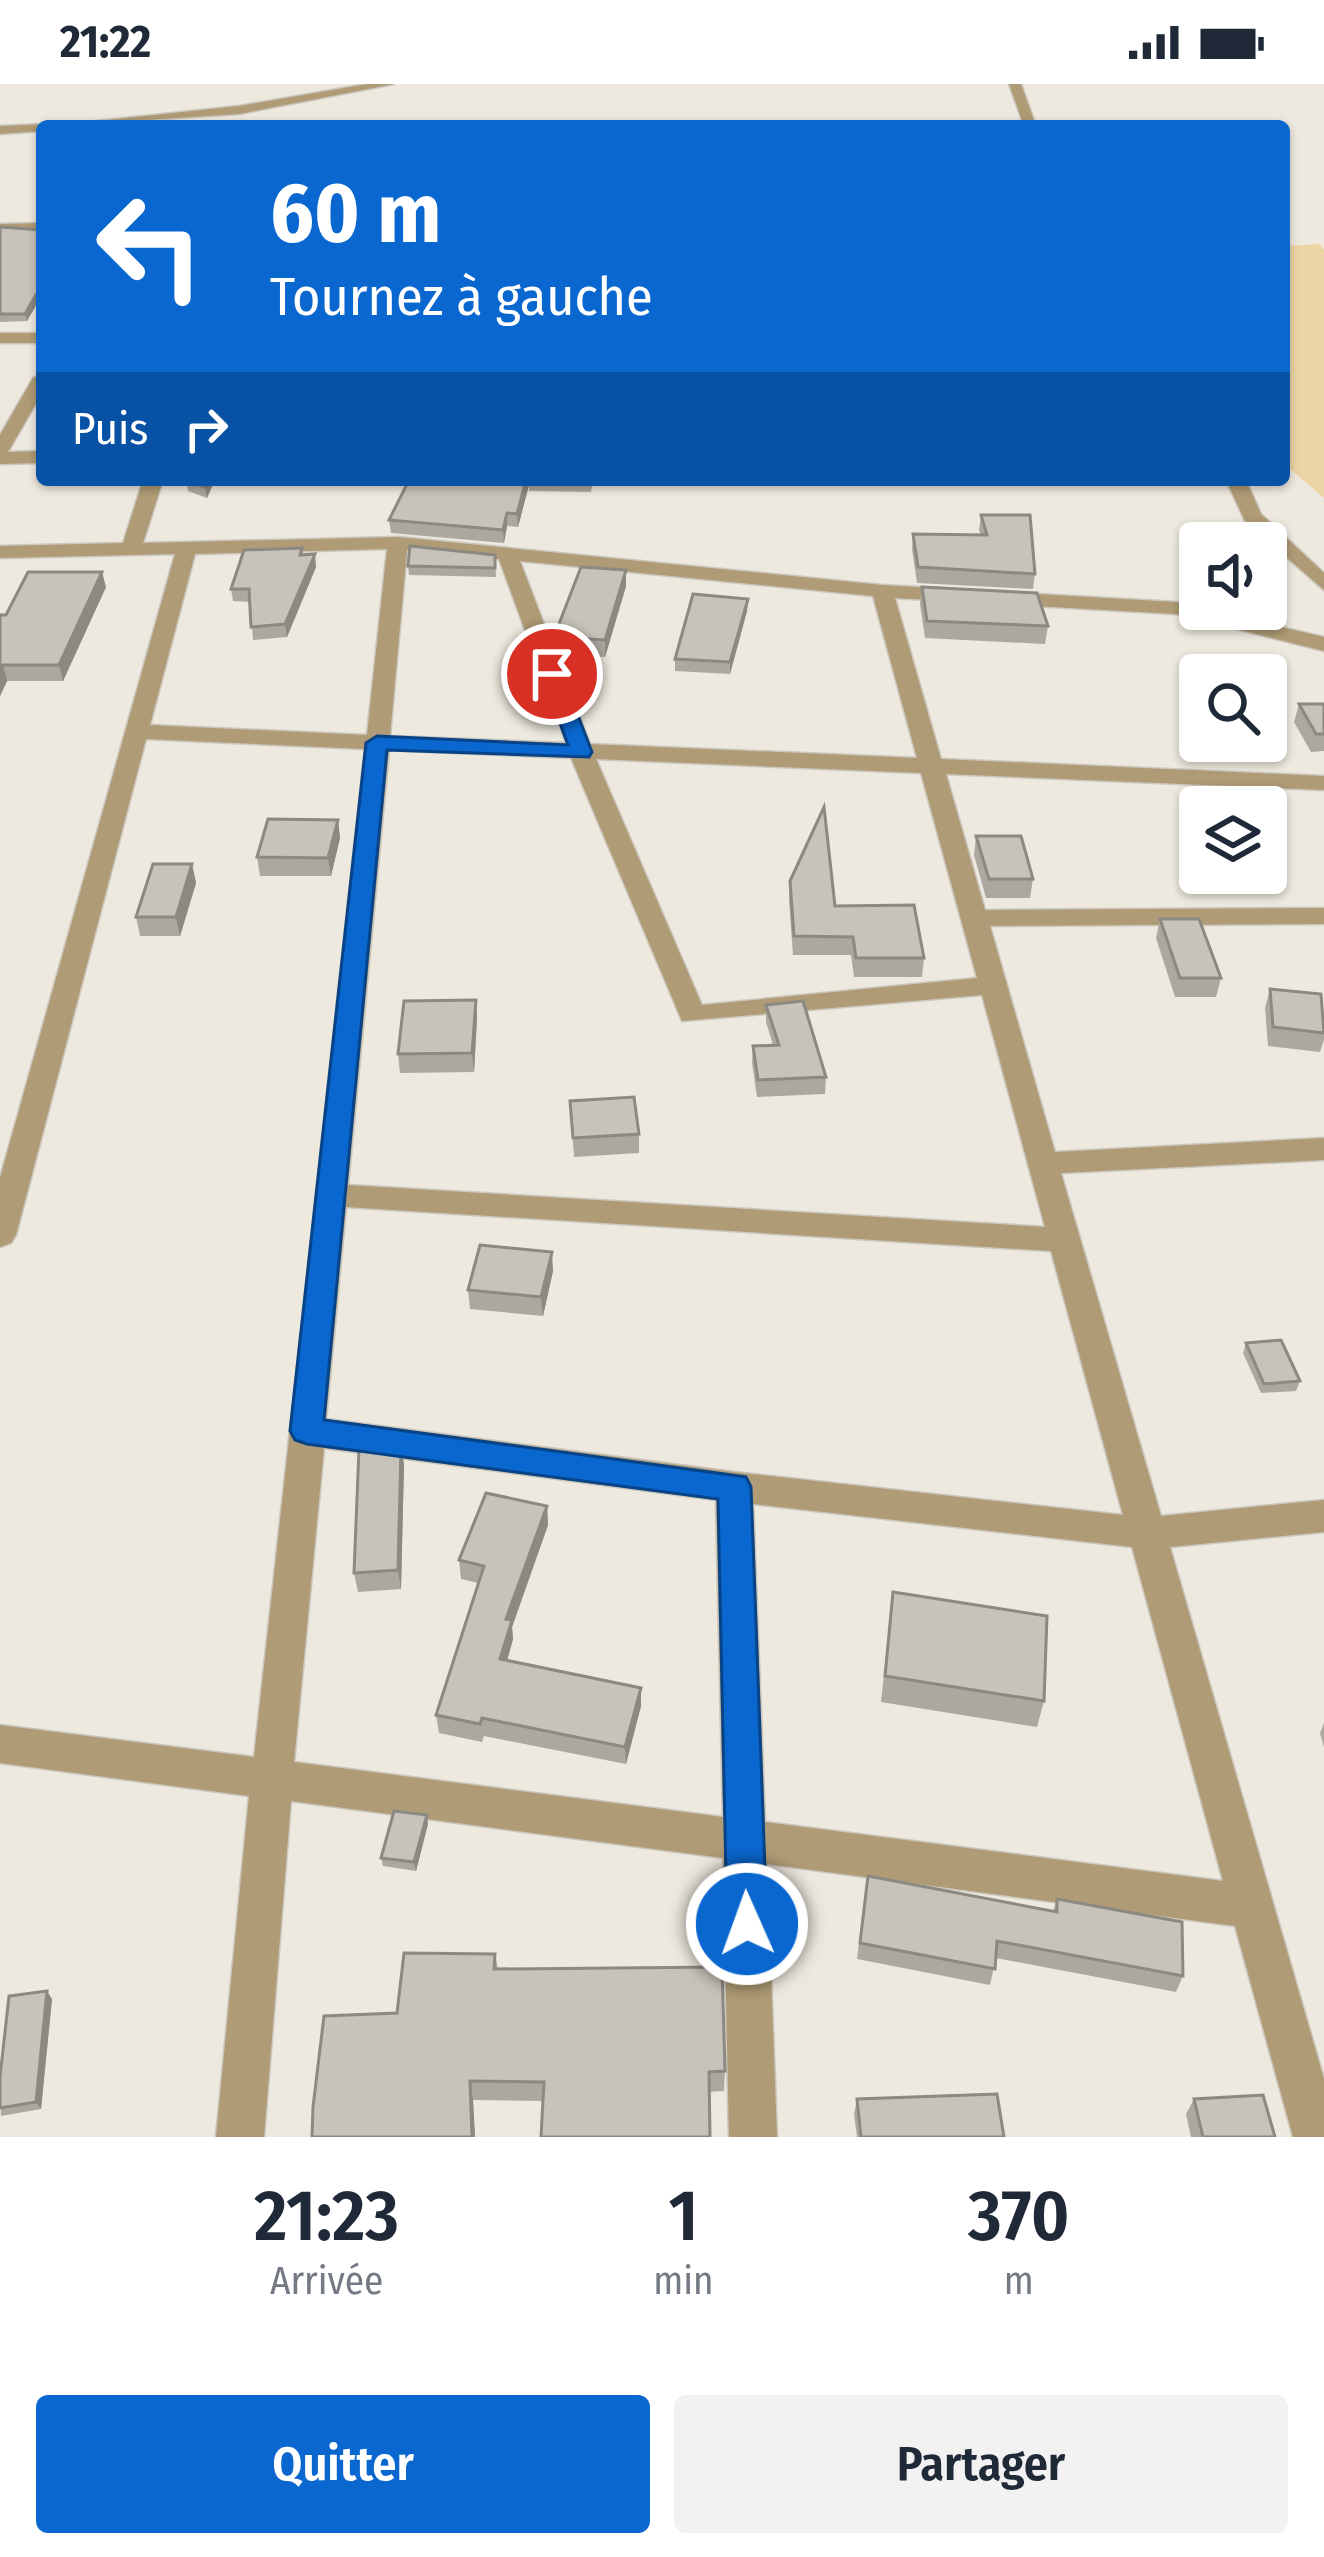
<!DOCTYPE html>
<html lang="fr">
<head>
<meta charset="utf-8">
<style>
	:root { --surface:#fff; --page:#f2f2f3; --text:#1f2937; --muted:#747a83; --accent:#0a67d0 }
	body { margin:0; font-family:"Fira Sans Condensed",sans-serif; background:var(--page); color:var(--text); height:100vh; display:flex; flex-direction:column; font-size:45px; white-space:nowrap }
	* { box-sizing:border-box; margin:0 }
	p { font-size:39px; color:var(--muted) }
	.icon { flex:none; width:66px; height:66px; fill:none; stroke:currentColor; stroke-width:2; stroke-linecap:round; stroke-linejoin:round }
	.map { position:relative; height:2053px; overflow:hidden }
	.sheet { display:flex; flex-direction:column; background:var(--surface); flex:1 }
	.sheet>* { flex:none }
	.hud { position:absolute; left:36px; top:36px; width:1254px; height:366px; border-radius:12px; box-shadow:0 3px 9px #0004; background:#0a67d0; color:#fff; overflow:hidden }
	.buttons { position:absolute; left:1179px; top:438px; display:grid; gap:24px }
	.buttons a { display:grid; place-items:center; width:108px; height:108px; border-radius:12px; background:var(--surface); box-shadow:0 3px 9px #0004; font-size:60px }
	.pin { position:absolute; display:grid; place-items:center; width:102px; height:102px; color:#fff; margin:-51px; border:6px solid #fff; border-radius:50%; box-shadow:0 3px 12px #0007 }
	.me { position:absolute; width:132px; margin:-66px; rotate:358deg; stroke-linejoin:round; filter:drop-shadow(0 0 9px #0008) }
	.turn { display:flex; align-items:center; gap:42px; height:252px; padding:0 36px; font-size:54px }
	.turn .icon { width:156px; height:156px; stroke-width:2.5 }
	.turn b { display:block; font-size:84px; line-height:102px }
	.then { display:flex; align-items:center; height:114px; padding:0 36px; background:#0003; gap:24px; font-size:45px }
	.eta { display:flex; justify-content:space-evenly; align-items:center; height:204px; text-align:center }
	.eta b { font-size:72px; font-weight:600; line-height:84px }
	.button { display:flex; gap:24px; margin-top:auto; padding:24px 36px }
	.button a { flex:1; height:138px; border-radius:12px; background:var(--accent); color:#fff; font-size:48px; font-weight:600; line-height:138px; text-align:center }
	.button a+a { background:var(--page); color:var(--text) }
	.status { display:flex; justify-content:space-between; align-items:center; height:84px; padding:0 60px; background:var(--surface); direction:ltr }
	.status svg { height:33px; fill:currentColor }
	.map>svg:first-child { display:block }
	.green { fill:#ecd4a5 }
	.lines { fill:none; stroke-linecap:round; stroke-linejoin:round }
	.minor-casing { stroke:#ccc7be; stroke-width:3 }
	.minor { fill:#af9b75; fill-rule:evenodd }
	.wall { fill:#aca8a0 }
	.shaded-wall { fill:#8c8882 }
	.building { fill:#c8c3ba; stroke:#8c8882; stroke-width:3 }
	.route { fill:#0a67d0; stroke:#064387; stroke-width:3 }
</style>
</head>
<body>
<div class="status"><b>21:22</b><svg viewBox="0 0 49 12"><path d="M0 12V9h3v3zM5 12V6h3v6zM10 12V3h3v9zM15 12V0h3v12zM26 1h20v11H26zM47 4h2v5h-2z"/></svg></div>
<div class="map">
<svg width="1324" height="2053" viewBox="0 0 1324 2053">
	<rect width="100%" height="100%" fill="#eee9df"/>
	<!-- green -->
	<path class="green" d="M1320,160L1324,166V414L1284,380V162Z"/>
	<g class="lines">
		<!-- minor casing -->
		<g class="minor-casing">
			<g id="minor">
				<path d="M367,0H394L239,30L50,42L239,22Z"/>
				<path d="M1009,0H1021L1036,42H1024Z"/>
				<path d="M47,40L42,47L0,50V42Z"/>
				<path d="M42,139V147L0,148V140Z"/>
				<rect x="0" y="249" width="42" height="10"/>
				<path d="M42,289V309L8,368L42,367V379L0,380V351L33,294Z"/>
				<path d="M143,396H163L143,459L398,453L882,501L1176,518L1324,553V567L1176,530L895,514L941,675L1324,692V706L946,690L985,826L1324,824V840L990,842L1055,1068L1324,1054V1076L1061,1089L1161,1432L1324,1416V1448L1170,1463L1324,1995V2053H1293L1235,1842L767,1780L777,2053H729L723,1774L291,1717L264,2053H216L249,1712L0,1679V1641L254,1673L365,665L146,655L16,1151L11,1159L0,1163V1094L175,470L0,474V462L123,459ZM387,465L367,651L150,641L195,470ZM407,466L499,475L566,659L390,652ZM520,477L873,512L917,674L590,660ZM389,666L571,674L682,937L982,911L1045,1143L348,1101ZM596,675L921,689L977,894L702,921ZM346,1123L1051,1167L1123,1431L734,1388L326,1335ZM324,1364L716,1416L723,1733L294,1678ZM753,1420L1132,1463L1223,1797L765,1738Z"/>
				<path d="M1226,396H1246L1261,430L1324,489V506L1245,437Z"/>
			</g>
		</g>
		<!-- minor -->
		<use href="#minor" class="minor"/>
	</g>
	<!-- wall -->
	<g class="wall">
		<path d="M0,143L42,146V216H39L27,237L0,238Z"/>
		<path d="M186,396H239L238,399L213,400L207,414L188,407Z"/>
		<path d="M409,396H593L591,408L529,407V401L518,443L507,442L504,459L391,449L389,436Z"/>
		<path d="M981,431L1035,490L1033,505L917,499L912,465L913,450L981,451L979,446Z"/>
		<path d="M302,464L303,471L316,483L287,553L253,556L250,518L233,517L231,505Z"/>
		<path d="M495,471L496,493L409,491L408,482Z"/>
		<path d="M626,486V502L605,573L560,570L558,563L557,545Z"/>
		<path d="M106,503L63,597H7L0,612L6,531Z"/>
		<path d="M922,503L1048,542L1045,560L925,554L920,520Z"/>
		<path d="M748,515L747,527L730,590L675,587V575Z"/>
		<path d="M1299,620H1324V667L1311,668L1294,638Z"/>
		<path d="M1190,721L1200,723V782L1186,740Z"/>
		<path d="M338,736L340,754L331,792H260L257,773Z"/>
		<path d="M976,752L1033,795L1030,814H986L974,771Z"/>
		<path d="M1266,770H1278L1272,789H1266Z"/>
		<path d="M192,780L196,799L180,852H140L136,833Z"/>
		<path d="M790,797L924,874L922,893H854L851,871H793L789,816Z"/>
		<path d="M1160,835L1221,894L1216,913H1175L1156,854Z"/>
		<path d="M1270,905L1324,932V956L1320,968L1268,962L1265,924Z"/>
		<path d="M476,916L477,935L474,988L400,989L398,970Z"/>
		<path d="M766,921L826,993L825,1010L757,1013L752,979L753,962L773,961L766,938Z"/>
		<path d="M570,1018L639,1050V1069L574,1073Z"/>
		<path d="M553,1187L543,1232L470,1225L468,1206Z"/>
		<path d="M1246,1259L1300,1297L1296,1307L1261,1309L1243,1269Z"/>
		<path d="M401,1362L404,1381L401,1505L358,1508L354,1489Z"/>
		<path d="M547,1422L548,1441L512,1543L513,1555L507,1577L641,1604V1622L626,1680L484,1652L482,1658L439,1649L436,1631L478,1499L461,1495L459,1476Z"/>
		<path d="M893,1508L1044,1617L1037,1643L881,1618Z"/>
		<path d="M1324,1639V1663L1320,1649Z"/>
		<path d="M428,1740L416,1787L383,1782L381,1774Z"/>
		<path d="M865,1809L1053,1827L1057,1815L1183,1892L1176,1908L996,1874L990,1901L857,1875Z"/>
		<path d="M495,1870L498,1885L725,1987L724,2007L543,2017L473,2016L475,2053H312L397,1929Z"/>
		<path d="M52,1915L41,2025L1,2032L0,1993Z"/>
		<path d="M857,2015L1004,2053H857L854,2030Z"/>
		<path d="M1194,2015L1275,2053H1191L1186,2030Z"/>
	</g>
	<!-- shaded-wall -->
	<g class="shaded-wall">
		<path d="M37,209L39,216L27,237L25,230Z"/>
		<path d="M208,396H213V400L207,414L205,403Z"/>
		<path d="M526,396H529V401L518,443L517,430Z"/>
		<path d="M507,429V442L504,459L503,446Z"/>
		<path d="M315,470L316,483L287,553L285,540Z"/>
		<path d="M626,486V502L605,573V556Z"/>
		<path d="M102,488L106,503L63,597L59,581Z"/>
		<path d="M748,515L747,527L730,590V578Z"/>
		<path d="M3,581L7,597L0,612V587Z"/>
		<path d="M338,736L340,754L331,792L328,774Z"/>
		<path d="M192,780L196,799L180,852L176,833Z"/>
		<path d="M476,916L477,935L474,988L472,969Z"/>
		<path d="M552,1168L553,1187L543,1232L541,1213Z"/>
		<path d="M401,1362L404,1381L401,1505L398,1486Z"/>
		<path d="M547,1422L548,1441L512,1543L513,1555L502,1594L500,1575L506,1535Z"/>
		<path d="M641,1604V1622L626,1680L625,1663Z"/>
		<path d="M427,1731L428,1740L416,1787L414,1778Z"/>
		<path d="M47,1907L52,1915L41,2025L36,2018Z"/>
		<path d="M470,1997L473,2016L475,2053H472Z"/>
	</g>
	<!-- building -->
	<g class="building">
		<path d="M0,143L42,146V209H37L25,230H0Z"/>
		<path d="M187,396H208L205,403Z"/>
		<path d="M409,396H526L517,430L507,429L503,446L389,436Z"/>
		<path d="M981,431H1030L1035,490L918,483L913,450L987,451Z"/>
		<path d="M410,462L495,471V484L408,482Z"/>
		<path d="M302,464L300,471L315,470L285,540L251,543L249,505H231L244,466Z"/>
		<path d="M581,483L626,486L605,556L560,553L557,545Z"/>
		<path d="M28,488H102L59,581H3L0,587V531H6Z"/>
		<path d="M922,503L1037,509L1048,542L927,537Z"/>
		<path d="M693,510L748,515L730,578L675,575Z"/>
		<path d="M1299,620H1324V650H1316Z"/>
		<path d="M1190,721L1258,722L1259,723H1200V751Z"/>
		<path d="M824,723L835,822L914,821L924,874H856L853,853L794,852L790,797Z"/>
		<path d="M268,735L338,736L328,774L257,773Z"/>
		<path d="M1266,742L1278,770H1266Z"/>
		<path d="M976,752H1021L1033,795H989Z"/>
		<path d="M153,780H192L176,833H136Z"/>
		<path d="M1160,835H1199L1221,894H1180Z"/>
		<path d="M1270,905L1321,910L1324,949L1273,943Z"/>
		<path d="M476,916L472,969L398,970L404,917Z"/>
		<path d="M803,917L826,993L758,996L753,962L779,961L766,921Z"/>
		<path d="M634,1013L639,1050L573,1054L570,1017Z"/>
		<path d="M480,1161L552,1168L541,1213L468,1206Z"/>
		<path d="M1281,1256L1300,1297L1264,1300L1246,1259Z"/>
		<path d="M401,1362L398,1486L354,1489L359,1365Z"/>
		<path d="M486,1409L547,1422L506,1535L512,1536L500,1575L641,1604L625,1663L482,1634L480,1640L436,1631L484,1482L459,1476Z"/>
		<path d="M893,1508L1047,1532L1044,1617L885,1592Z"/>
		<path d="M394,1727L427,1731L414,1778L381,1774Z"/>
		<path d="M868,1792L1057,1828V1815L1182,1838L1183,1892L997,1857L995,1885L860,1859Z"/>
		<path d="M404,1869L495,1870L494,1885L722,1883L725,1987L709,1988L710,2053H541L544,1998L470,1997L472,2053H312L313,2023L324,1932L397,1929Z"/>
		<path d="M47,1907L36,2018L0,2024V1993L9,1912Z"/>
		<path d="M997,2010L1004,2053H861L857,2015Z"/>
		<path d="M1263,2011L1275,2053H1203L1194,2015Z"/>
	</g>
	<!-- route -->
	<path class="route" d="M552,584L562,590L592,668L589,673L387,666L324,1336L746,1393L751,1403L767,1840L761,1854L747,1860L733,1854L727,1840L718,1415L307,1360L295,1356L290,1347L366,659L377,652L568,661L542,590Z"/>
</svg>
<div class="buttons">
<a><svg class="icon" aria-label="sound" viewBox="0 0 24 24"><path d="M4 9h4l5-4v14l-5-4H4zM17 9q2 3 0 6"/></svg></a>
<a><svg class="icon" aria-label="search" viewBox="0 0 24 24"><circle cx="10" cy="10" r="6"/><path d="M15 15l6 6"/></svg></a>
<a><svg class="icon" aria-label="layers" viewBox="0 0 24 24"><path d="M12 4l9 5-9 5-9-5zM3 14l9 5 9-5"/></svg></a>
</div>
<div class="pin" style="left:552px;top:590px;background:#d93025"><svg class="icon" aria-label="arrive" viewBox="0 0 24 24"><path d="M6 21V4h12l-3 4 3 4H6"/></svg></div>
<svg class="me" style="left:747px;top:1840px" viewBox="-20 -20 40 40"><circle r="17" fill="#0a67d0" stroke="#fff" stroke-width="3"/><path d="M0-11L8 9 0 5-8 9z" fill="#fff"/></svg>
<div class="hud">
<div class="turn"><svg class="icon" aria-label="left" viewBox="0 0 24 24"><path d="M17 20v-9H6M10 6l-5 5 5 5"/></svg><div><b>60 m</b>Tournez à gauche</div></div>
<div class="then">Puis<svg class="icon" aria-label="right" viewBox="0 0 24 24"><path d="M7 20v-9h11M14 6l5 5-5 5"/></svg></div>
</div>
</div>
<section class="sheet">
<div class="eta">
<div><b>21:23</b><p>Arrivée</p></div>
<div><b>1</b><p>min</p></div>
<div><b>370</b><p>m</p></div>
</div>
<div class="button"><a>Quitter</a><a>Partager</a></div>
</section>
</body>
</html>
